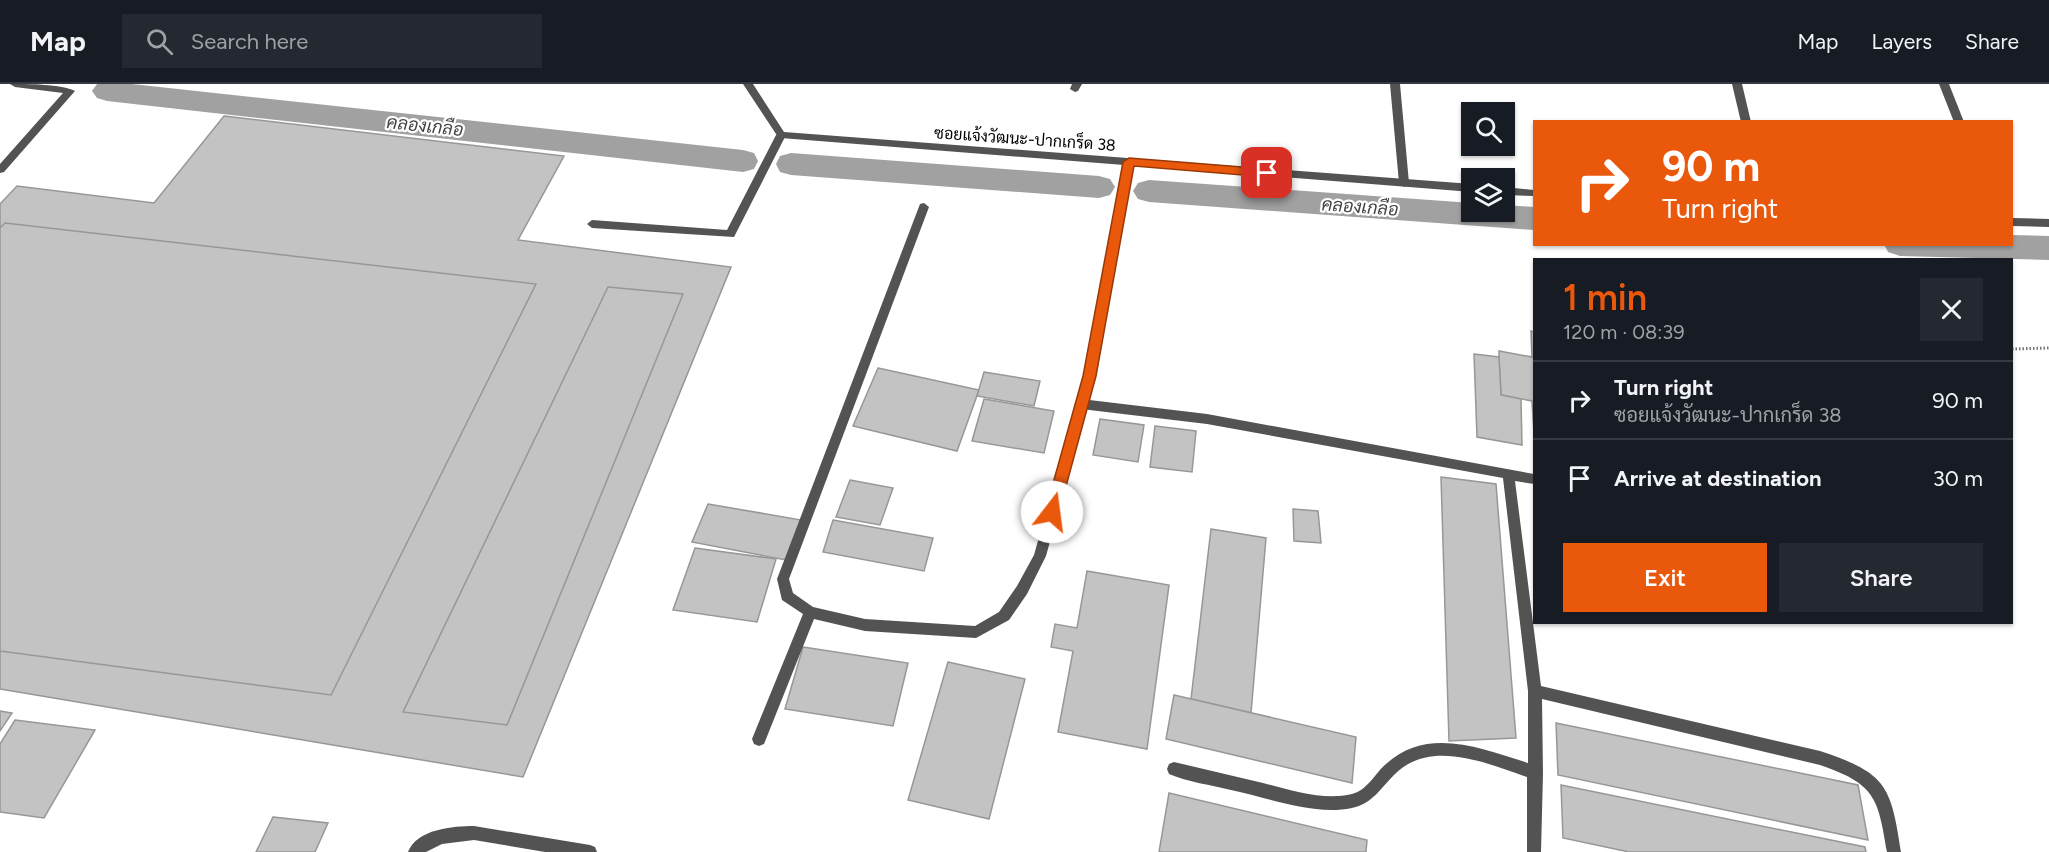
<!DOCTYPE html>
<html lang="en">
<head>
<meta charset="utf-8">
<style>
	:root { --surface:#171b24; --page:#242831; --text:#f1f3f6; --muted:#9ea1a6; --line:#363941; --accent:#ea580c }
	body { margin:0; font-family:Figtree,Sarabun,sans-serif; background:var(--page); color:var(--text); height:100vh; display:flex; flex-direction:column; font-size:22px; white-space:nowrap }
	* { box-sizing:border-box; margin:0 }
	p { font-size:20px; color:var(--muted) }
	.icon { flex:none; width:33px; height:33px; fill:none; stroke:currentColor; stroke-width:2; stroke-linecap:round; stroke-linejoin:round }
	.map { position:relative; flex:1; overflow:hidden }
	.details { position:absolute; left:1533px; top:174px; width:480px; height:366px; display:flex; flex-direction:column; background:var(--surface); border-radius:0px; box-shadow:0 2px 4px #0004 }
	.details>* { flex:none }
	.top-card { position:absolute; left:1533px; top:36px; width:480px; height:126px; border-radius:0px; box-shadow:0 2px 4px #0004; background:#ea580c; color:#fff; overflow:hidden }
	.fabs { position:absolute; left:1461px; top:18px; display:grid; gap:12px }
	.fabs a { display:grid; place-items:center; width:54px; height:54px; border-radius:0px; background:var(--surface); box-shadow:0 2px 4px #0004; font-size:30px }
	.pin { position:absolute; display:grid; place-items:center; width:51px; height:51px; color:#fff; margin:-26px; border-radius:12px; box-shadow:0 3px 9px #0006 }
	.me { position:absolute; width:66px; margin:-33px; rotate:15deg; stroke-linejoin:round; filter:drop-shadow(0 0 4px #0008) }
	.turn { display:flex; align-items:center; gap:21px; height:126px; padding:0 30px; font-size:27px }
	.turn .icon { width:78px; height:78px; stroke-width:2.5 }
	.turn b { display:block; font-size:42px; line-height:51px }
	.round { display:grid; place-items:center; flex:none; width:63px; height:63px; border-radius:0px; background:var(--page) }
	.summary { display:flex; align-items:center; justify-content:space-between; height:102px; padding:0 30px }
	h1 { font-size:36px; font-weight:600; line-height:45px; color:var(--accent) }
	.primary-button { display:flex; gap:12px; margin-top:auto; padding:12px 30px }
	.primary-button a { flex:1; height:69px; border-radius:0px; background:var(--accent); color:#fff; font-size:24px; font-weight:600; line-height:69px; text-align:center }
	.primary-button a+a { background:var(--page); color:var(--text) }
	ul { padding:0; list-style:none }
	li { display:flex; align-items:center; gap:18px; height:78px; padding:0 30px; border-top:2px solid var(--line) }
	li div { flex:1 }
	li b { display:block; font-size:22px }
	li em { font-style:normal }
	header { display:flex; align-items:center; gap:36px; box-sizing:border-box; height:84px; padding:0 30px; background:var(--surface); border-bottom:2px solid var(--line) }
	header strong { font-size:28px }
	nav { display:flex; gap:33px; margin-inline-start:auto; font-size:21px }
	.search { width:420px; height:54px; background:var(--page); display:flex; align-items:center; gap:15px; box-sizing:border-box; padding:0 21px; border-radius:0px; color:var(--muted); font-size:22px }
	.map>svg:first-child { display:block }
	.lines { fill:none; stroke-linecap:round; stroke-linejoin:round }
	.canal { fill:#a1a1a1; fill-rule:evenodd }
	.building { fill:#c3c3c3; stroke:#979797; stroke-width:1.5 }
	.path { stroke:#757575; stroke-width:3; stroke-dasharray:1.5 2; stroke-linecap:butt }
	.lane { fill:#535353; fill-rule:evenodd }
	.street { fill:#535353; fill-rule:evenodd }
	.route { fill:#ea580c; stroke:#983908; stroke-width:1.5 }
	.labels { text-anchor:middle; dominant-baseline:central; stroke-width:4.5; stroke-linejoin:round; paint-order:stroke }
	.street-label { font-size:16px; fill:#000; stroke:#fff }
	.water-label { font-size:18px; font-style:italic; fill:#424242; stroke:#fff }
</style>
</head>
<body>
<header>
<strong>Map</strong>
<div class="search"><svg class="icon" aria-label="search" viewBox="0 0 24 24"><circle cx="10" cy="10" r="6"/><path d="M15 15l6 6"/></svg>Search here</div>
<nav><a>Map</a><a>Layers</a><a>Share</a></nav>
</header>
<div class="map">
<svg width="2049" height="768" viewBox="0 0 2049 768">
	<rect width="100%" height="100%" fill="#fff"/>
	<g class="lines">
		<!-- canal -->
		<g class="canal">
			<path d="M97,0H132L743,66L754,69L758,77L754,85L743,88L107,17L97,14L92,7Z"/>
			<path d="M791,69L1099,92L1110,95L1115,103L1110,111L1099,114L791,91L780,88L776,80L780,72Z"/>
			<path d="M1149,96L1472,119V128H1504V121L1534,123V146L1149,118L1138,115L1133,107L1138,99Z"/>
			<path d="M2012,151L2049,152V176L1900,172L1888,168L1884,160H2012Z"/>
		</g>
	</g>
	<!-- building -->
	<g class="building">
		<path d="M224,32L564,72L518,156L731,183L523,693L0,605V120L17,102L154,119Z"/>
		<path d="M5,139L536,200L331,611L0,567V144Z"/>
		<path d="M608,203L683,210L507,641L403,628Z"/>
		<path d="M1531,247L1534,248V349L1532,317L1501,311L1499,273V267L1532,273Z"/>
		<path d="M1474,270L1499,273L1501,311L1521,315L1522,361L1477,353Z"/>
		<path d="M878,284L979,306L957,367L853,342Z"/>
		<path d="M984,288L1040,297L1034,322L977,312Z"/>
		<path d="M984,315L1054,327L1044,369L972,357Z"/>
		<path d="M1100,335L1144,341L1138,378L1093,371Z"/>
		<path d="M1155,342L1196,347L1192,388L1150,383Z"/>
		<path d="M1441,393L1496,400L1516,654L1449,657Z"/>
		<path d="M850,396L893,404L880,441L836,433Z"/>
		<path d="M708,420L801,436L786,476L692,458Z"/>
		<path d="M1293,425L1318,427L1321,459L1294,457Z"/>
		<path d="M833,436L933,454L924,487L823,468Z"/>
		<path d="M1211,445L1266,454L1251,629L1191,615Z"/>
		<path d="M695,464L776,475L757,538L673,526Z"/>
		<path d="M1087,487L1169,501L1147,665L1058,648L1073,567L1051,563L1055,540L1077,544Z"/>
		<path d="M803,563L908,579L893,642L785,625Z"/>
		<path d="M948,578L1025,595L989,735L908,716Z"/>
		<path d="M1174,611L1356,653L1352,699L1166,655Z"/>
		<path d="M0,627L12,629L0,647Z"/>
		<path d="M15,636L95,646L44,734L0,728V660Z"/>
		<path d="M1556,639L1858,701L1868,756L1558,691Z"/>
		<path d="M1561,701L1865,763L1866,768H1629L1563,754Z"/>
		<path d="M1169,709L1367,756L1366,768H1159Z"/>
		<path d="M273,733L328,739L315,768H256Z"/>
	</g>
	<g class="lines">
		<!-- path -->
		<path class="path" d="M2012,265L2049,264"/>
		<!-- lane -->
		<g class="lane">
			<path d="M1390,0H1400L1409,99L1404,103L1399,99Z"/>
			<path d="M781,48L786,51L734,153L592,144L587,140L592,136L727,146L776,51Z"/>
			<path d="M1081,315L1207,330L1534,390V400L1515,397L1541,602L1820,667C1886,689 1891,701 1901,768H1887C1878,713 1875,700 1820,681L1542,615L1543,689L1541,768H1527V693C1486,679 1430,654 1394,691C1381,704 1372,720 1352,724C1313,732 1269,714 1231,706C1211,701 1188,698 1169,690L1167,685L1169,680L1174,678C1204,685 1233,692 1263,699C1291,706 1323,717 1352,710C1368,706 1375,689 1386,680C1427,642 1481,664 1528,679V607L1503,394L1207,340L1081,325L1077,323L1075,320L1077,317Z"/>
			<path d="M474,742L590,761L595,763L597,768H545L474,756L442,760L426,768H408C417,745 453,742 474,742Z"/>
		</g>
		<!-- street -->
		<g class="street">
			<path d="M10,0C27,0 62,0 75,7L4,88L0,89V80L63,9L15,3Z"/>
			<path d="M743,0H753L784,48L1472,100V108L1133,81L1096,292L1046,472L1027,510L1009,536L976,554L865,547L814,535L764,660L759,662L754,660L752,655L803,530L782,516L777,495L920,120L924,119L929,123L789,495L793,509L813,523L865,535L975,542L999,528L1017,502L1034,471L1084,292L1124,81L781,54L778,53Z"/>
			<path d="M1072,0H1082L1078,7L1075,8L1070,5Z"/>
			<path d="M1732,0H1742L1751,38H1741Z"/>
			<path d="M1939,0H1949L1964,38H1954Z"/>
			<path d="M1504,103L1534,106V112L1504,111Z"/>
			<path d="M2012,134L2049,135V143L2012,142Z"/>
		</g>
	</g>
	<!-- route -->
	<path class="route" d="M1129,74L1267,85L1272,89L1267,93L1134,82L1096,292L1059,428L1057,433H1047L1045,428L1083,292L1123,78Z"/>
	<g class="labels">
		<!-- street labels -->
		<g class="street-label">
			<text transform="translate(1025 55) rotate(4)">ซอยแจ้งวัฒนะ-ปากเกร็ด 38</text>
		</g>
		<!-- water labels -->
		<g class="water-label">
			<text transform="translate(425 42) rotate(6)">คลองเกลือ</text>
			<text transform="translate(1360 123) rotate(4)">คลองเกลือ</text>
		</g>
	</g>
</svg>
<div class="fabs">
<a><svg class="icon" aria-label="search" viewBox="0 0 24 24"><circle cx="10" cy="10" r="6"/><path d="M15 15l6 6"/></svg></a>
<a><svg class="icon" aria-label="layers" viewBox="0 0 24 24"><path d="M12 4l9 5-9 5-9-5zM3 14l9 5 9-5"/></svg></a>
</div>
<div class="pin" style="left:1267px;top:89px;background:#d93025"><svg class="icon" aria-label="arrive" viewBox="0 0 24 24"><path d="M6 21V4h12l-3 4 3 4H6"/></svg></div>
<svg class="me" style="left:1052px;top:428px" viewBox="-20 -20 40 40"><circle r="19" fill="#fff"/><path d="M0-13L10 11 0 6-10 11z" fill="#ea580c"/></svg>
<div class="top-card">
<div class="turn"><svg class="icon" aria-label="right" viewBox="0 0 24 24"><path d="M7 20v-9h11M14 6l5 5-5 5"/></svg><div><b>90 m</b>Turn right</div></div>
</div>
<section class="details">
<div class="summary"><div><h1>1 min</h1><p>120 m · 08:39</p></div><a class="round"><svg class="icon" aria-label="close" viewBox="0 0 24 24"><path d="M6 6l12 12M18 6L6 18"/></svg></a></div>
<ul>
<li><svg class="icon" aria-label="right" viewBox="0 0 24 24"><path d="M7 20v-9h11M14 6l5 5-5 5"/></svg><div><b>Turn right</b><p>ซอยแจ้งวัฒนะ-ปากเกร็ด 38</p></div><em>90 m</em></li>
<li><svg class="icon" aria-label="arrive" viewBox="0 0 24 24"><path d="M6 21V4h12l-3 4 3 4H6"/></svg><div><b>Arrive at destination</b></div><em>30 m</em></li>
</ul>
<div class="primary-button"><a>Exit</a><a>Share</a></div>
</section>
</div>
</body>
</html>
